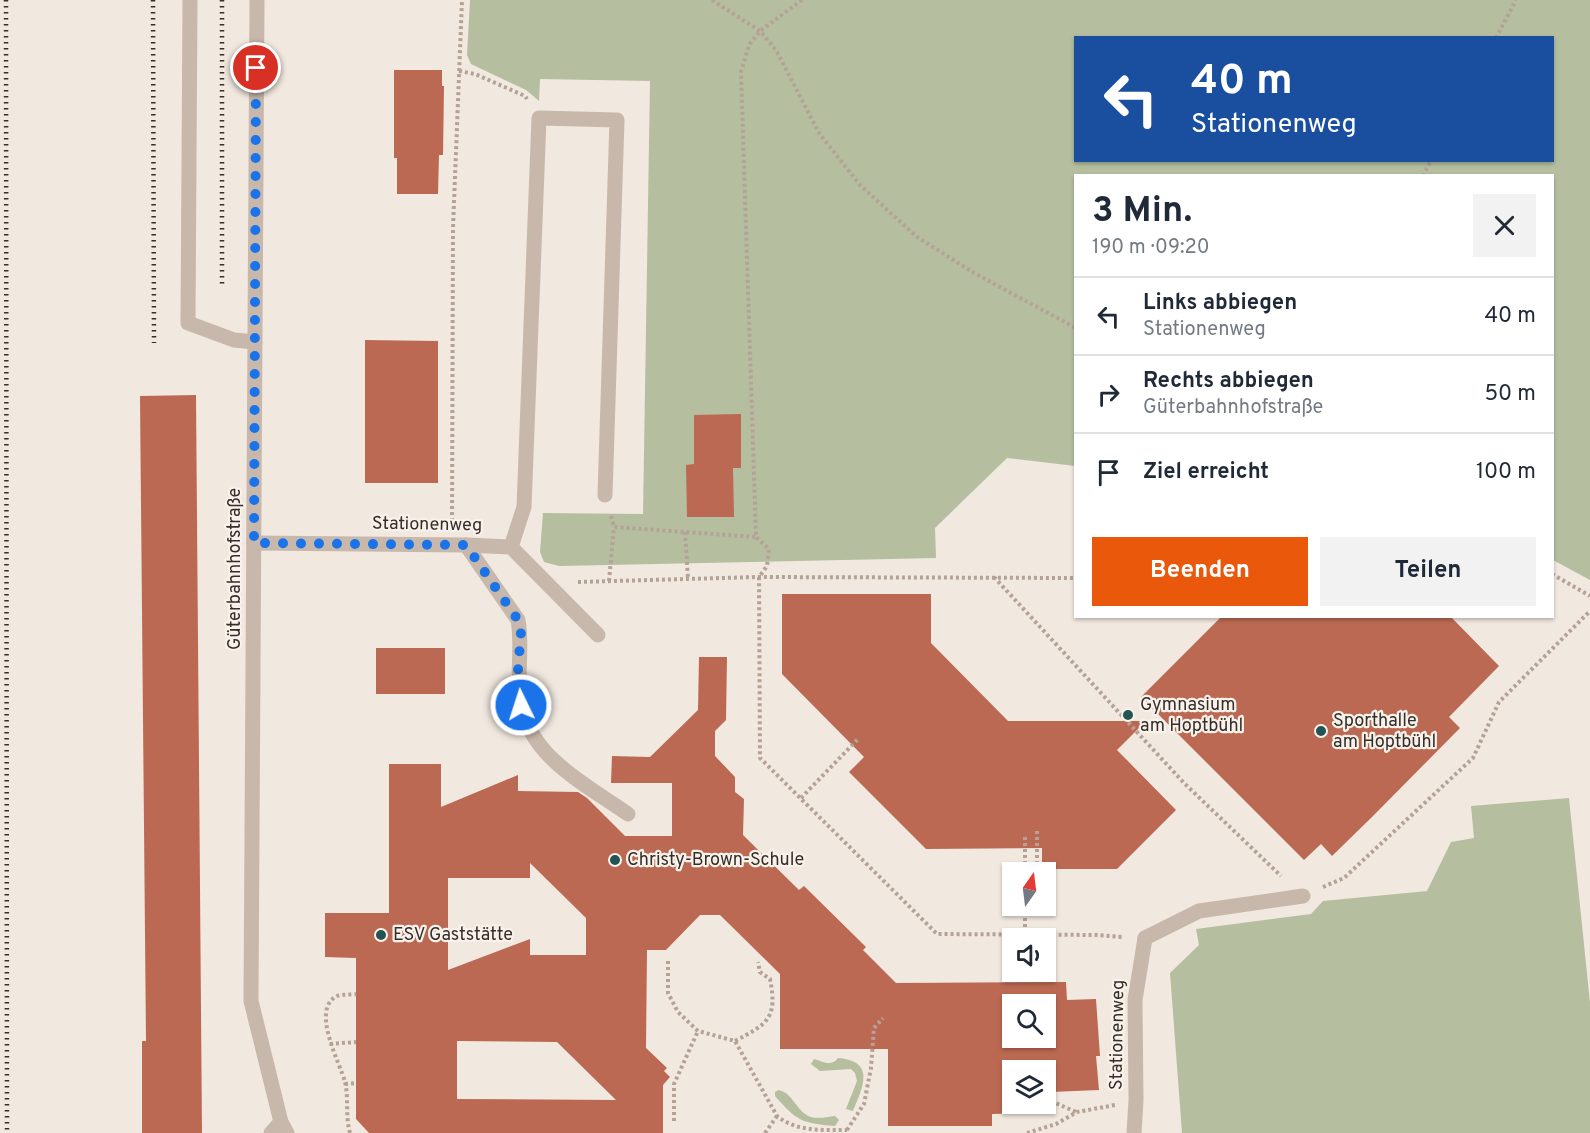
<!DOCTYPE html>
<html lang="de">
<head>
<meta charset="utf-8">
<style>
	:root { --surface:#fff; --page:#f2f2f3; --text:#1f2937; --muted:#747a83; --line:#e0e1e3; --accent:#ea580c }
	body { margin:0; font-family:Overpass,sans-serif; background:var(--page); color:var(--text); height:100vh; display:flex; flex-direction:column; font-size:22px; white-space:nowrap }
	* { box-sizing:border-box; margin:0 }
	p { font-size:20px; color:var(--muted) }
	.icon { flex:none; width:33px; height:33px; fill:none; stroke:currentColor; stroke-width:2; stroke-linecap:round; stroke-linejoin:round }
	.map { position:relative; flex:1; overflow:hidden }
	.side { position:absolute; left:1074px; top:174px; width:480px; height:444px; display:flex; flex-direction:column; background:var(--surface); border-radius:0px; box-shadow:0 2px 4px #0004 }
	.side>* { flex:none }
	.top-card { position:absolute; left:1074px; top:36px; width:480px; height:126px; border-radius:0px; box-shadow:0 2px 4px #0004; background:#1a4fa0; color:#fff; overflow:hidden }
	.needle { width:39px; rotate:14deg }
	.buttons { position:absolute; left:1002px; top:862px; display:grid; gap:12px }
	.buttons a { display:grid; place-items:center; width:54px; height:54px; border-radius:0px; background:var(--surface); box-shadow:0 2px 4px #0004; font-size:30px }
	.pin { position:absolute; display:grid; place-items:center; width:51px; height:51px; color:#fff; margin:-26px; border:3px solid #fff; border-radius:50%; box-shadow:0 2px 6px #0007 }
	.me { position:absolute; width:66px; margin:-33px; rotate:356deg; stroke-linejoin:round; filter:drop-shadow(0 0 4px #0008) }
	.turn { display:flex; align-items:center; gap:21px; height:126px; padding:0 18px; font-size:27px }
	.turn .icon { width:78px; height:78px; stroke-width:2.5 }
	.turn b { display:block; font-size:42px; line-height:51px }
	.round { display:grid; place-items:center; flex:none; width:63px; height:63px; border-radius:0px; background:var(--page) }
	.head { display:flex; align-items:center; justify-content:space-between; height:102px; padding:0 18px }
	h1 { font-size:36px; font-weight:700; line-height:45px }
	.action { display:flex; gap:12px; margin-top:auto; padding:12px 18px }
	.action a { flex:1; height:69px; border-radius:0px; background:var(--accent); color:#fff; font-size:24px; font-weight:700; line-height:69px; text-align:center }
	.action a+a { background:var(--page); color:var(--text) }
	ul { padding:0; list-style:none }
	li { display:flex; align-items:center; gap:18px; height:78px; padding:0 18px; border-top:2px solid var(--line) }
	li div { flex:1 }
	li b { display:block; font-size:22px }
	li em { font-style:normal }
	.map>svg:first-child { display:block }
	.green { fill:#b5bfa0; fill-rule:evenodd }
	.building { fill:#bb6952; fill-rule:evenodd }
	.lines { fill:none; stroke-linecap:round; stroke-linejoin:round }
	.path { stroke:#b4a296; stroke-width:4; stroke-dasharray:3 3; stroke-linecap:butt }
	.service { stroke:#c8b8ab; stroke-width:15 }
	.minor { stroke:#c8b8ab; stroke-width:15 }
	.rail { stroke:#362e2a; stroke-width:4.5; stroke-dasharray:1.5 4.5; stroke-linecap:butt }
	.route { stroke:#1a73e8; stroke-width:10; stroke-dasharray:0 18 }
	.poi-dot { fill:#235354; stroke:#f8f2eb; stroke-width:2 }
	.labels { text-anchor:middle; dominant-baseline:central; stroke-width:4.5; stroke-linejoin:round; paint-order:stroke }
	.street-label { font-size:18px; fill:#362e2a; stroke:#f8f2eb }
	.poi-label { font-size:18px; fill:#362e2a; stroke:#f8f2eb; text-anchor:start }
</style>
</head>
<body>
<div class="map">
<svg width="1590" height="1133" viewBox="0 0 1590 1133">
	<rect width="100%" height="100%" fill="#f1e8df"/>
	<!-- green -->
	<g class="green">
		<path d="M470,0H1590V580L1553,560L1552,176H1076L1075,466L1007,458L935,528L936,558L559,566L544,562L540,552L543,513L643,514L650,81L540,79L539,101L526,90L471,64L467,55ZM1076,38H1552V160H1076Z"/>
		<path d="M1569,798L1590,1003V1133H1182L1170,973L1199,945L1196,929L1311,914L1323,901L1427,891L1451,842L1474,838L1471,806Z"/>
		<path d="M838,1058C876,1061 863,1087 853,1111L846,1109L857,1081L855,1073L851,1069L820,1071L811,1064L814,1059C824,1062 831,1067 838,1058Z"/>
		<path d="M778,1090C793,1092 796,1112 811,1117C818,1119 827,1117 835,1116L839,1120L835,1126C801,1123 797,1121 775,1096V1092Z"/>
	</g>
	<!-- building -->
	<g class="building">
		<path d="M394,70H442V86H444L443,155H439L438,194H397V158H394Z"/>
		<path d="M365,340L438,341V483H365Z"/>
		<path d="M196,395L202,1133H142V1041H146L140,396Z"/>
		<path d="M741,414V468H733L734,517H687L686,465L694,464V415Z"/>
		<path d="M782,594H931V643L1008,721H1146L1117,750L1176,810L1117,869H1042V848L926,849L849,772L864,757L782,674Z"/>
		<path d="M1222,616H1450L1499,666L1449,717L1460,728L1372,817L1332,856L1321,844L1304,860L1141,697Z"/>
		<rect x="376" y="648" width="69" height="46"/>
		<path d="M699,657H727L726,720L715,731V756L735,777V792L744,799L743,835L799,890L804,886L866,947L863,950L896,983L1066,982L1067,1000L1096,999L1100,1056H1096L1099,1090L1051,1092V1113L992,1114V1126H888V1049H780V974L720,915H700L666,950H647L646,1048L667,1068L664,1071L670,1077L663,1085V1133H369L356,1119V958L325,957V913H389V764H441V807L518,775V791L578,792L587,798L625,836H672V783H611L612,756L650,757L698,710ZM530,863L586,918V955H530V939L448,970V878H530ZM1012,1005H1046V1038H1012ZM457,1041L557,1042L616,1100L457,1099ZM1012,1071H1046V1104H1012Z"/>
	</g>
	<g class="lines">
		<!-- path -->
		<g class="path">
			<path d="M712,0L760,31L776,50L819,133L860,185L917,237L974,273L1076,328"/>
			<path d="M802,0L760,31L749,45L741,72L756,537L769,549L767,566L759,577L760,758L937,934L1097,935L1123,937"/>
			<path d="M1496,38L1516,0"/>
			<path d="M459,71L475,74L525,96L527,99"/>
			<path d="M1423,176L1431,160"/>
			<path d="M611,516L614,527L756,537"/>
			<path d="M452,521L453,228L462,0"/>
			<path d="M685,532L688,579"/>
			<path d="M1552,574L1590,596"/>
			<path d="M994,577L1184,783L1281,876"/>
			<path d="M609,581L614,527"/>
			<path d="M578,582L759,577L1076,578"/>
			<path d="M801,798L859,738"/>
			<path d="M1037,831V873"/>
			<path d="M1025,837V873"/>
			<path d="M1323,887L1344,878L1473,758L1499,702L1590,611"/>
			<path d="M1025,906V934"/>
			<path d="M668,961V993L678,1012L698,1031L735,1041L777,1116C797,1132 822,1130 847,1130L849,1133"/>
			<path d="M735,1041C767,1024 778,1019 770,979L760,972L758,962"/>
			<path d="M330,1044L356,1042"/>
			<path d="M345,1084L356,1083"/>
			<path d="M1051,1101L1076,1112"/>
			<path d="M674,1121V1084L698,1031"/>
			<path d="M847,1130L864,1104L871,1068L874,1028L883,1018"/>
			<path d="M350,1133C345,1116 349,1098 345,1082C340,1063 310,1009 337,996C342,994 351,995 356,994"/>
			<path d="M765,1133L777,1116"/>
			<path d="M1027,1133L1056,1124L1077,1112L1115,1105"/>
		</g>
		<!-- service -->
		<g class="service">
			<path d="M190,0L188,323L234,340L255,342"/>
			<path d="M466,545L518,620C523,647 516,675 521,703C530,758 587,785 628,814"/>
			<path d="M511,547L524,507L539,118L617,120L605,495"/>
			<path d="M1145,938L1199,911L1303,896"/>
			<path d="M271,1133L281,1122"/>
		</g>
		<!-- minor -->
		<g class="minor">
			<path d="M257,0L251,1001L281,1122L287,1133"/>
			<path d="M254,543L466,545L511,547L598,635"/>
			<path d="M1134,1133L1136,1100L1135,1000L1145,938"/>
		</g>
		<!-- rail -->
		<g class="rail">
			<path d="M6,0L7,1133"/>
			<path d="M153,0L154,343"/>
			<path d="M222,0V286"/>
		</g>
	</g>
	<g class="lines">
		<!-- route -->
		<path class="route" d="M256,68L254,543L466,545L518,620L521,634L518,668L521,705"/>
	</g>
	<!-- markers -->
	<g class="poi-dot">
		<circle cx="1128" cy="715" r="6"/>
		<circle cx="1321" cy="731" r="6"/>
		<circle cx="615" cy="860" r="6"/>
		<circle cx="381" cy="935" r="6"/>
	</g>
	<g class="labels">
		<!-- street labels -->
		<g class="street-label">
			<text transform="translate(427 525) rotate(1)">Stationenweg</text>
			<text transform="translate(235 569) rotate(-90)">Güterbahnhofstraße</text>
			<text transform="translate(1118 1035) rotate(-89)">Stationenweg</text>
		</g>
		<!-- poi labels -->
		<g class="poi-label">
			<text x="1140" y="705">Gymnasium<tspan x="1140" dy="21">am Hoptbühl</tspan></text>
			<text x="1333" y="721">Sporthalle<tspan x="1333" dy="21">am Hoptbühl</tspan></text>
			<text x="627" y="860">Christy-Brown-Schule</text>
			<text x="393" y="935">ESV Gaststätte</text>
		</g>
	</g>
</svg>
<div class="buttons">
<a><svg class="needle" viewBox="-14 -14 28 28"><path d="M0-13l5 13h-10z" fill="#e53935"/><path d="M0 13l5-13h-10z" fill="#747a83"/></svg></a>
<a><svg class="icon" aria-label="sound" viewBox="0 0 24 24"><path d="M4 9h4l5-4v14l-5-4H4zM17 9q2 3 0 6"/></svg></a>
<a><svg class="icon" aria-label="search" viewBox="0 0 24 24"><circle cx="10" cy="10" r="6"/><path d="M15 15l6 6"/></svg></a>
<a><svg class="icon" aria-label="layers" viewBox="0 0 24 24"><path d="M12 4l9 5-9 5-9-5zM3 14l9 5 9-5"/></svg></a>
</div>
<div class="pin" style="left:256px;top:68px;background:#d93025"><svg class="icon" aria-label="arrive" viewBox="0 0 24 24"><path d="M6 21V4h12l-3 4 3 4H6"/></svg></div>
<svg class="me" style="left:521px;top:705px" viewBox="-20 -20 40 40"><circle r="17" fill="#1a73e8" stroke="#fff" stroke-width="3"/><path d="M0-11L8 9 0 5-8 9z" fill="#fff"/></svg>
<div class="top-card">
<div class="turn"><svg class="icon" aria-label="left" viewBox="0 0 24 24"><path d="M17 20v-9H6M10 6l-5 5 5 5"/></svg><div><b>40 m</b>Stationenweg</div></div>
</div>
<section class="side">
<div class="head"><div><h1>3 Min.</h1><p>190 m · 09:20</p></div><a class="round"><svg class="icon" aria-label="close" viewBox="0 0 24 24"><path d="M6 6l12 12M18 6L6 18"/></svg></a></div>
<ul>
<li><svg class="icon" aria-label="left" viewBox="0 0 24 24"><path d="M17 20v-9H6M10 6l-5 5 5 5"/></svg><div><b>Links abbiegen</b><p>Stationenweg</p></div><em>40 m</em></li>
<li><svg class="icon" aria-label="right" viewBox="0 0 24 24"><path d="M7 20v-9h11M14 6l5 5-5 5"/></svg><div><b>Rechts abbiegen</b><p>Güterbahnhofstraße</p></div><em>50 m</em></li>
<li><svg class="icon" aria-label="arrive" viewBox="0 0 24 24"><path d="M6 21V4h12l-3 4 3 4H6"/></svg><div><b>Ziel erreicht</b></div><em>100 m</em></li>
</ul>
<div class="action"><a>Beenden</a><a>Teilen</a></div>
</section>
</div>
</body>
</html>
